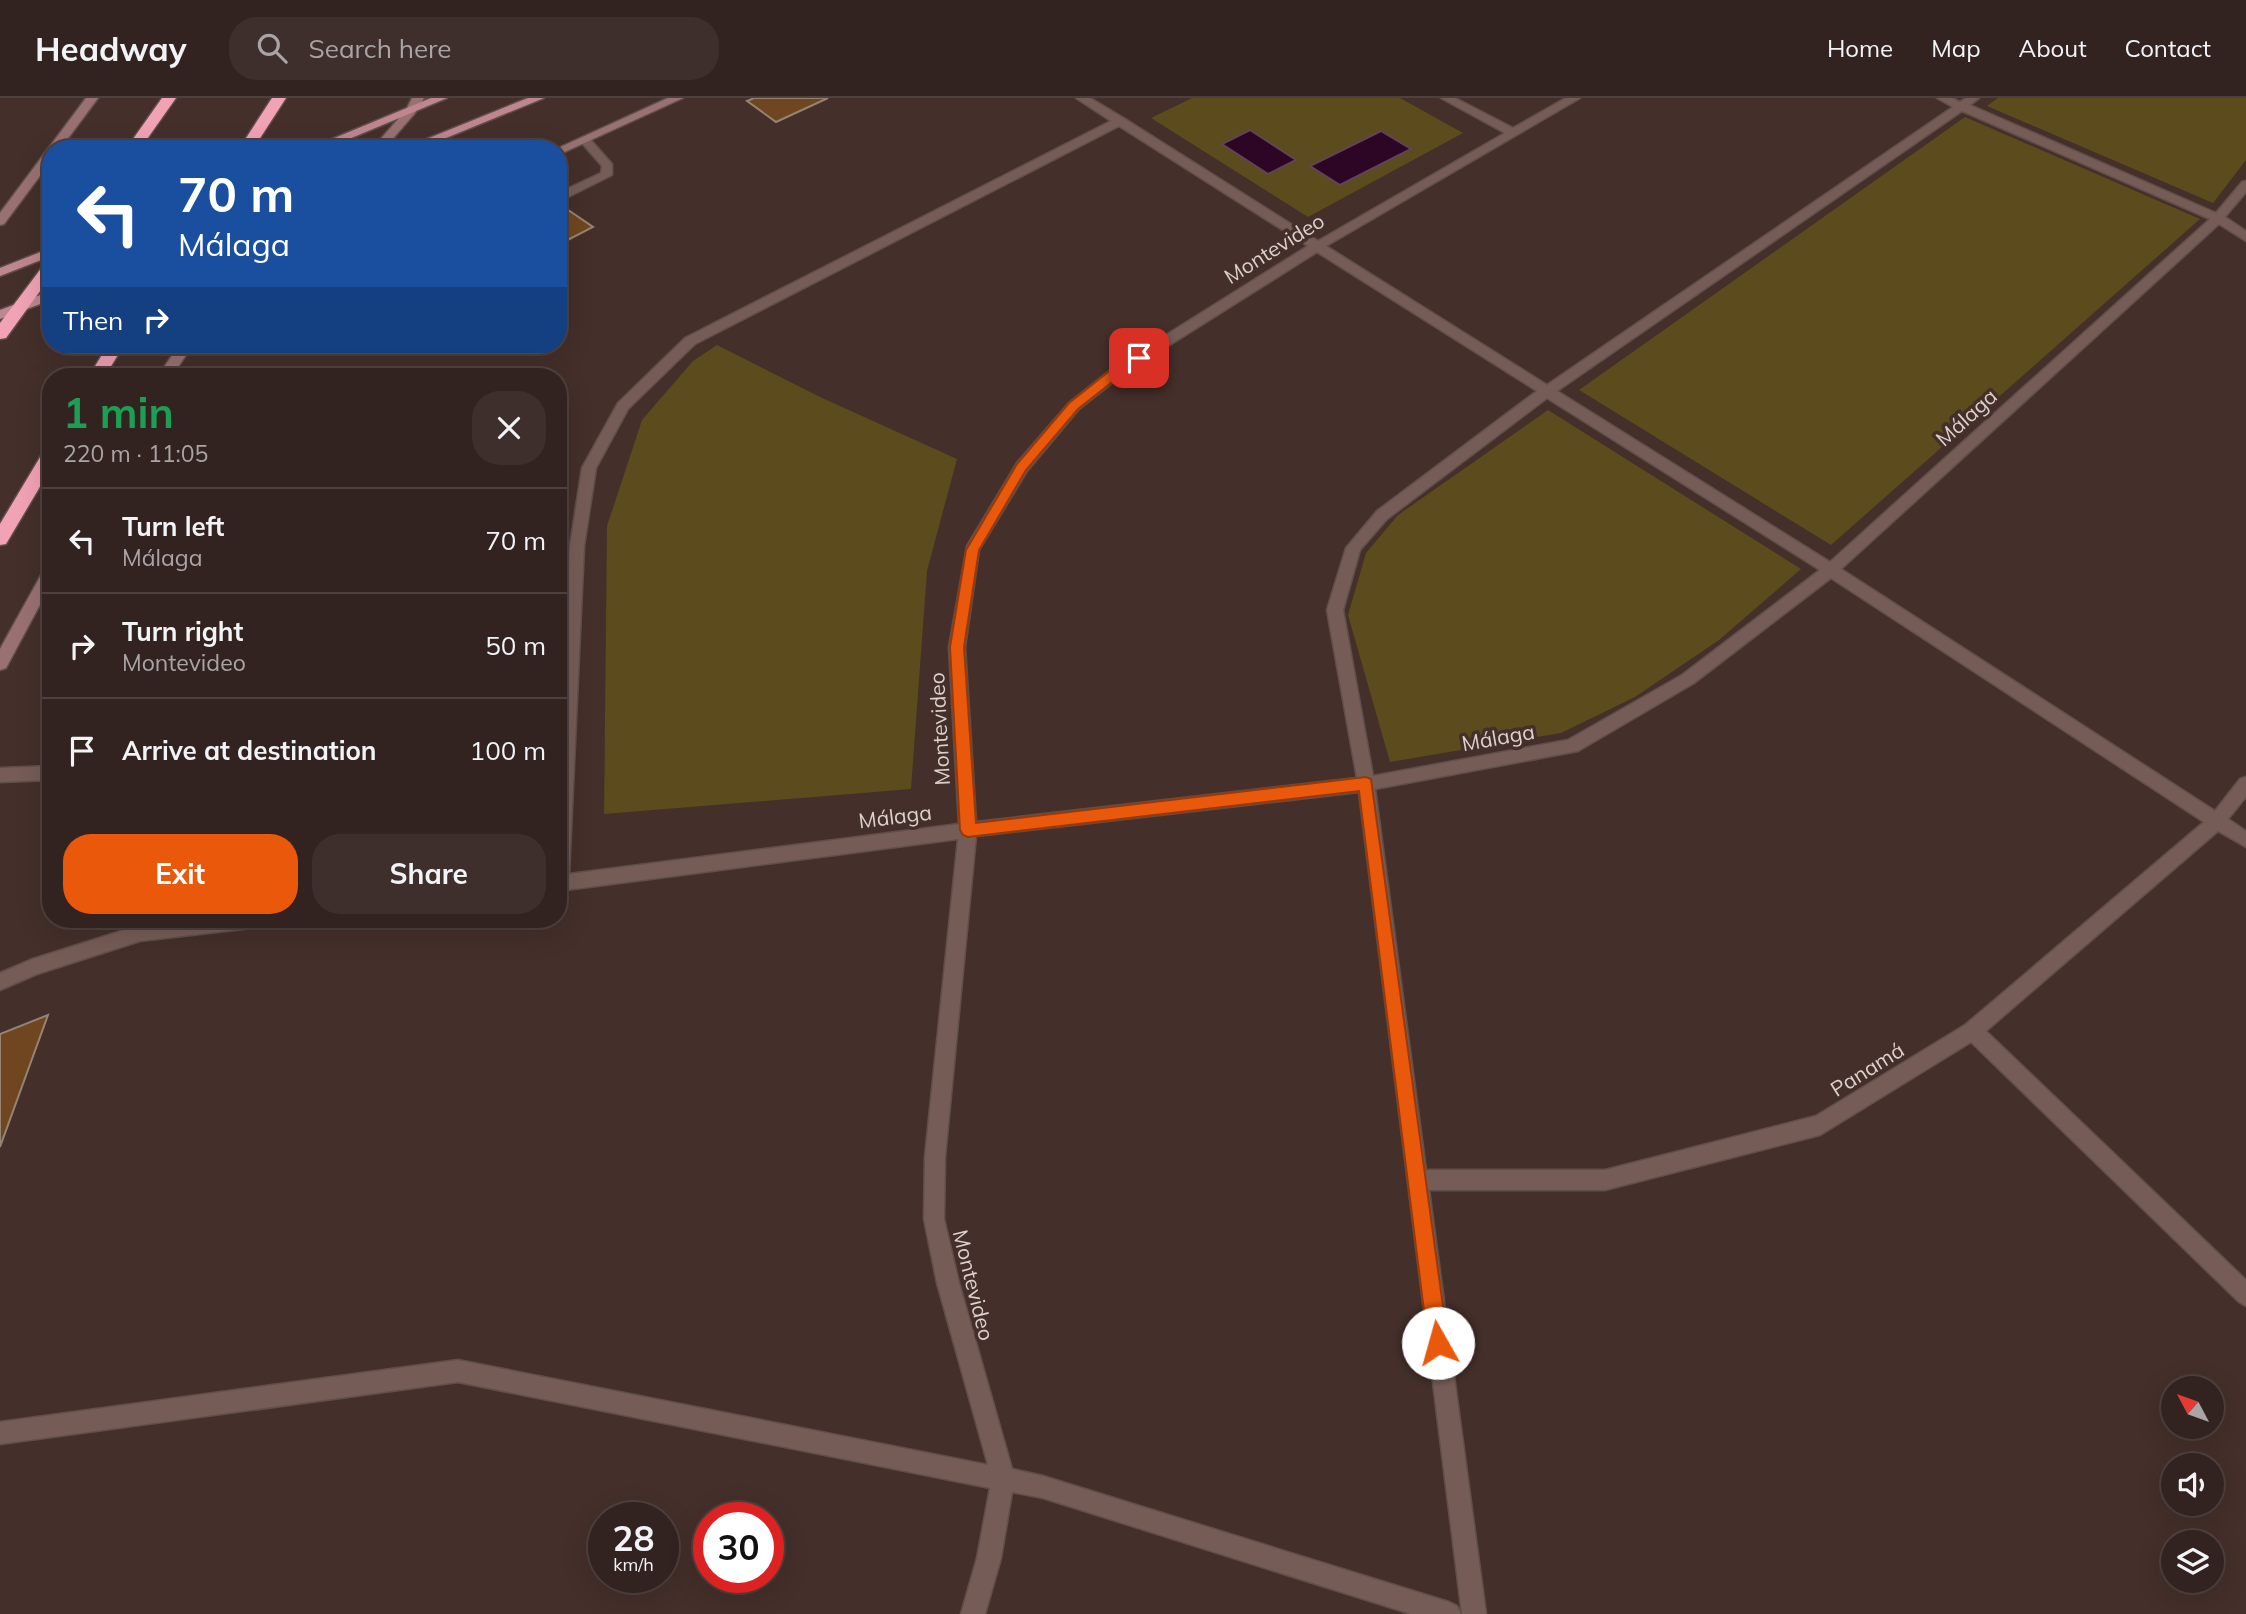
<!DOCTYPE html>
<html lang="en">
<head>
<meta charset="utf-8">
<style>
	:root { --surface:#332320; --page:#3e2f2d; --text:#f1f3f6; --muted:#a9a4a5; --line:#4e403e; --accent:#ea580c }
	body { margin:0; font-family:Mulish,sans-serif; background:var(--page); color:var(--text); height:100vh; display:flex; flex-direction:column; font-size:26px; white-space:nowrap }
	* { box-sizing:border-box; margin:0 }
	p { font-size:23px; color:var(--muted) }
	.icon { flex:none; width:38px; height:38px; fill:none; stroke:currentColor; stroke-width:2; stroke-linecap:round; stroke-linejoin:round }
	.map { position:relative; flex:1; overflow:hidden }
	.sheet { position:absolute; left:42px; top:270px; width:525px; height:560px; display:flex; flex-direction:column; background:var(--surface); border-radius:28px; box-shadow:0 7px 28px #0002,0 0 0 2px var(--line) }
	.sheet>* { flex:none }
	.hud { position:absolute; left:42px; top:42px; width:525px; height:214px; border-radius:28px; box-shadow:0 7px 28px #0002,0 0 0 2px var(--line); background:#1a4fa0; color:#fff; overflow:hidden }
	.needle { width:46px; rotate:311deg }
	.tools { position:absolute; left:2161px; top:1278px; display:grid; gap:14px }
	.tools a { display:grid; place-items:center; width:63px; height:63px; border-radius:50%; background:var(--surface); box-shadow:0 7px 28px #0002,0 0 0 2px var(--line); font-size:35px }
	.speed { position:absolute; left:588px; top:1404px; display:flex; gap:14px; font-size:35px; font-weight:700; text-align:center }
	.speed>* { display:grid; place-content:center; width:91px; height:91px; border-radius:50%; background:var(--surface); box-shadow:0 7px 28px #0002,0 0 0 2px var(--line); line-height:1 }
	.speed small { font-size:18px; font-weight:400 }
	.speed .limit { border:10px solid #d22; background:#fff; color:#111 }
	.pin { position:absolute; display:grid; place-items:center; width:60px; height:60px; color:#fff; margin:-30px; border-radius:14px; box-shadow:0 4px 10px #0006 }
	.me { position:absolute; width:77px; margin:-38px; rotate:353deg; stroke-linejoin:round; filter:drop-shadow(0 0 5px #0008) }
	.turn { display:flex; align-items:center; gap:24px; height:147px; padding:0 21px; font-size:32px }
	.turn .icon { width:91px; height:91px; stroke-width:2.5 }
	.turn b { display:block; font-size:49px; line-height:60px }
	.then { display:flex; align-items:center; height:66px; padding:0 21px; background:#0003; gap:14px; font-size:26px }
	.round { display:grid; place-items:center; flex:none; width:74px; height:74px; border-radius:28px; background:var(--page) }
	.headline { display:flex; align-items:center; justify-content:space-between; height:119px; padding:0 21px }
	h1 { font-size:42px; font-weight:700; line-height:52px; color:#1e9e55 }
	.primary-button { display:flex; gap:14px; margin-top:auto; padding:14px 21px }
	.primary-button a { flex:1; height:80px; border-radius:28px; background:var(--accent); color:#fff; font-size:28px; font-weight:700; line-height:80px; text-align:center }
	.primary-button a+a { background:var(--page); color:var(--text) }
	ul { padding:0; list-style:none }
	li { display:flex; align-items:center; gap:21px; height:105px; padding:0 21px; border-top:2px solid var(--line) }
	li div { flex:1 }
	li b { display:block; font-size:26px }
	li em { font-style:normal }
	header { display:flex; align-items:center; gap:42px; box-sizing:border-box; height:98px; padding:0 35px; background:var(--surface); border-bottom:2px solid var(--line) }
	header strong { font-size:33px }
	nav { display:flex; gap:38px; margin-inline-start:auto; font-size:24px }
	.search { width:490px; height:63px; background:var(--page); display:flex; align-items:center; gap:18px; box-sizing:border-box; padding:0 24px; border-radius:28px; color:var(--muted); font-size:26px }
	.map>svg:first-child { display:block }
	.green { fill:#5c4b1c }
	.water { fill:#2d0625; stroke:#624357; stroke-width:2 }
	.building { fill:#6f4620; stroke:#968373; stroke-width:2 }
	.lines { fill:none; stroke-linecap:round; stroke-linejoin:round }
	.lane-casing { stroke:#604e4a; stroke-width:3 }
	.street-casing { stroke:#604e4a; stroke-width:3 }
	.secondary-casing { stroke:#604e4a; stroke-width:3 }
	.primary-casing { stroke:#604e4a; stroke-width:3 }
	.highway-casing { stroke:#604e4a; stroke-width:3 }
	.lane { fill:#755c57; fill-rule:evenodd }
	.street { fill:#755c57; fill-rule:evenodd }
	.secondary { fill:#9a7173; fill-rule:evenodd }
	.primary { fill:#bf868f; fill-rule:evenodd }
	.highway { fill:#f1a2b4; fill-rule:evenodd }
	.route { fill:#ea580c; stroke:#983908; stroke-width:2 }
	.labels { text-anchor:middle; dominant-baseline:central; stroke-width:7; stroke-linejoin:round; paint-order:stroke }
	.street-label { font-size:21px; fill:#ded0cd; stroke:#442f2a }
</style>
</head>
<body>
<header>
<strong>Headway</strong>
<div class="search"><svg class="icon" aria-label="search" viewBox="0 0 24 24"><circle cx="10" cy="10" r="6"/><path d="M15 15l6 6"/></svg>Search here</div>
<nav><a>Home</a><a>Map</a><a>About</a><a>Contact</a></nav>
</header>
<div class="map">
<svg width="2246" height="1516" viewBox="0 0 2246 1516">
	<rect width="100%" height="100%" fill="#442f2a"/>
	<!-- green -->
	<g class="green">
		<path d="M1192,0H1400L1463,35L1308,119L1151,20Z"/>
		<path d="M1998,0H2246V62L2213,105L1987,8Z"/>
		<path d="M1965,19L2200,121L1831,447L1579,292Z"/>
		<path d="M717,247L820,299L957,361L927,473L911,691L604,716L607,428L642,322L693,263Z"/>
		<path d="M1548,312L1801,471L1719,542L1635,599L1561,635L1390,664L1348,517L1366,455L1398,417Z"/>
	</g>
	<!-- water -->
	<g class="water">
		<path d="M1250,32L1296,62L1268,76L1222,46Z"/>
		<path d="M1381,33L1411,51L1340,87L1310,68Z"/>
	</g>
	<!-- building -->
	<g class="building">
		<path d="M754,0H828L776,24L747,3Z"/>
		<path d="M558,105L593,129L558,147Z"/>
		<path d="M48,917L0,1049V936Z"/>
	</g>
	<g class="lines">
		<!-- lane casing -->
		<g class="lane-casing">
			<g id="lane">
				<path d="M581,40H589L612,66V77L558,104V95L601,75L602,68L581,44Z"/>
				<path d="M51,668V682L0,684V670Z"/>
			</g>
		</g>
		<!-- street casing -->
		<g class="street-casing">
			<g id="street">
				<path d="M1076,0H1090L1125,21L1318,143L1505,35L1441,0H1455L1513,30L1566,0H1580L1326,148L1547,287L1953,9L1937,0H1952L1960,4L1966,0H1979L1970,7L2216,115L2242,84L2246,83V94L2225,119L2246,133V143L2219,126L1841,471L2215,713L2240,681L2246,679V699L2228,721L2246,733V749L2218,733L1986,933L2246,1182V1208L2239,1204L1971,944L1820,1037L1605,1092H1429L1486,1516H1462L1359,694L976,738L945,1059L944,1121L959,1185L1012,1371L1043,1378L1449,1504L1457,1508L1461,1516H1411L1043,1400L1012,1394L1001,1460L985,1516H961L977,1460L990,1390L458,1284L0,1346V1324L458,1262L988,1367L937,1185L924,1121L925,1059L958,741L558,793V654L570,448L582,370L618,305L685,240L1111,23ZM1962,13L2210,121L1830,464L1557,293ZM1119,28L1308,148L1112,271L1069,305L1017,365L967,448L949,549L959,726L569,776L584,448L596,370L628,311L695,246ZM1317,154L1537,293L1377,413L1346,450L1327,512L1357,680L976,724L965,549L979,452L1027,373L1079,311L1122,277ZM1547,300L1820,472L1682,577L1568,642L1373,678L1343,512L1360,452L1387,421ZM1831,480L2204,724L1965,927L1816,1018L1605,1072H1426L1375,691L1578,653L1694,585Z"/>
				<path d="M193,821H269L266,827L260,829L140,843L37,876L0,892V875L33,861L140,827Z"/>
			</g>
		</g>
		<!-- secondary casing -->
		<g class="secondary-casing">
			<g id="secondary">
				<path d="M86,0H98L60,51H51V63L4,126L0,127V115Z"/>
				<path d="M412,0H424L415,15L384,51H372L406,12Z"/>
				<path d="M668,0H683L558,57V51H556Z"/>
				<path d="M179,247H193L172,278H158Z"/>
				<path d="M51,466V486L6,570L0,572V551L46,468Z"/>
			</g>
		</g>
		<!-- primary casing -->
		<g class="primary-casing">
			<g id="primary">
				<path d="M431,0H447L325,51H308Z"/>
				<path d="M528,0H544L419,51H402Z"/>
				<path d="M51,150V158L0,178V170Z"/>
				<path d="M51,193V202L0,221V212Z"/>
			</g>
		</g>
		<!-- highway casing -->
		<g class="highway-casing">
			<g id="highway">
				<path d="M162,0H176L140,51H126Z"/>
				<path d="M272,0H286L253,51H239Z"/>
				<path d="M51,162V178L6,240L0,241V225L46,164Z"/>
				<path d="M108,247H124L105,278H89Z"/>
				<path d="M51,349V370L6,446L0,447V426L45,351Z"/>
			</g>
		</g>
		<!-- lane -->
		<use href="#lane" class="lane"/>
		<!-- street -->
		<use href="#street" class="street"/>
		<!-- secondary -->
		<use href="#secondary" class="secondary"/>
		<!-- primary -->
		<use href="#primary" class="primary"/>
		<!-- highway -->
		<use href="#highway" class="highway"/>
	</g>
	<!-- route -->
	<path class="route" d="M1139,256L1145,260L1143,263L1121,277L1078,311L1026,372L979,452L964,549L976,725L1366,679L1371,681L1448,1245L1445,1252L1438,1254L1431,1252L1428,1245L1359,693L968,739L963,737L960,732L950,549L966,452L1017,366L1069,305L1112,271Z"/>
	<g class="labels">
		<!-- street labels -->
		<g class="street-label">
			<text transform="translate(1274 150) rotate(-32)">Montevideo</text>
			<text transform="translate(1966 319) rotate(-42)">Málaga</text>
			<text transform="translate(939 631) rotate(-93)">Montevideo</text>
			<text transform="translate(1498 639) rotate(-10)">Málaga</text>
			<text transform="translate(895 718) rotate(-7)">Málaga</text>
			<text transform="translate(1867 971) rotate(-32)">Panamá</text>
			<text transform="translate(974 1187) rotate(76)">Montevideo</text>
		</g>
	</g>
</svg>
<div class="tools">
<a><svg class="needle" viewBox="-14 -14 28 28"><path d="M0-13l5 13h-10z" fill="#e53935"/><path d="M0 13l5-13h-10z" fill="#a9a4a5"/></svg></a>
<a><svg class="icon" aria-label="sound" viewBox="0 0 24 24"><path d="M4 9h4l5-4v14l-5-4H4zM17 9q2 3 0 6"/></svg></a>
<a><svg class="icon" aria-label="layers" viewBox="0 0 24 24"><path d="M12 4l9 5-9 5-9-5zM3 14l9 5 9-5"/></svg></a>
</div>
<div class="speed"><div>28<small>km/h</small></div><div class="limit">30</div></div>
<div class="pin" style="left:1139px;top:260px;background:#d93025"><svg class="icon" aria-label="arrive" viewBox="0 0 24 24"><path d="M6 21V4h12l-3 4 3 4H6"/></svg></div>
<svg class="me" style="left:1438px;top:1245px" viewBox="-20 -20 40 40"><circle r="19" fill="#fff"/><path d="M0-13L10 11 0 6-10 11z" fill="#ea580c"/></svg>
<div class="hud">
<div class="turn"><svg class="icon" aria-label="left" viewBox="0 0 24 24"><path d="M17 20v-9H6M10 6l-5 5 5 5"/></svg><div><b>70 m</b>Málaga</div></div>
<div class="then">Then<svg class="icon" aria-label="right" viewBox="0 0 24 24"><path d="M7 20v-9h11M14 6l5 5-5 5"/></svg></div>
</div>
<section class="sheet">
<div class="headline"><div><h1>1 min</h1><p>220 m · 11:05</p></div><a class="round"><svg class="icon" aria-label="close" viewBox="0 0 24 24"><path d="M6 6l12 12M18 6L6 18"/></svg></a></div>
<ul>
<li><svg class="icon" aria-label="left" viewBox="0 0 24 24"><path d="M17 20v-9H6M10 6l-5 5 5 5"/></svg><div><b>Turn left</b><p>Málaga</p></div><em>70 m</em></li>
<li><svg class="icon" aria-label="right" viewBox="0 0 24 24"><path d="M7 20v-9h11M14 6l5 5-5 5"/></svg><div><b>Turn right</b><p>Montevideo</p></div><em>50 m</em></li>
<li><svg class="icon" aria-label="arrive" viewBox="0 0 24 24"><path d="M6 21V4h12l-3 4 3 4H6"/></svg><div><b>Arrive at destination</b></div><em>100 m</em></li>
</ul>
<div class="primary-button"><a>Exit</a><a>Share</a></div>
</section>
</div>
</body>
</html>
